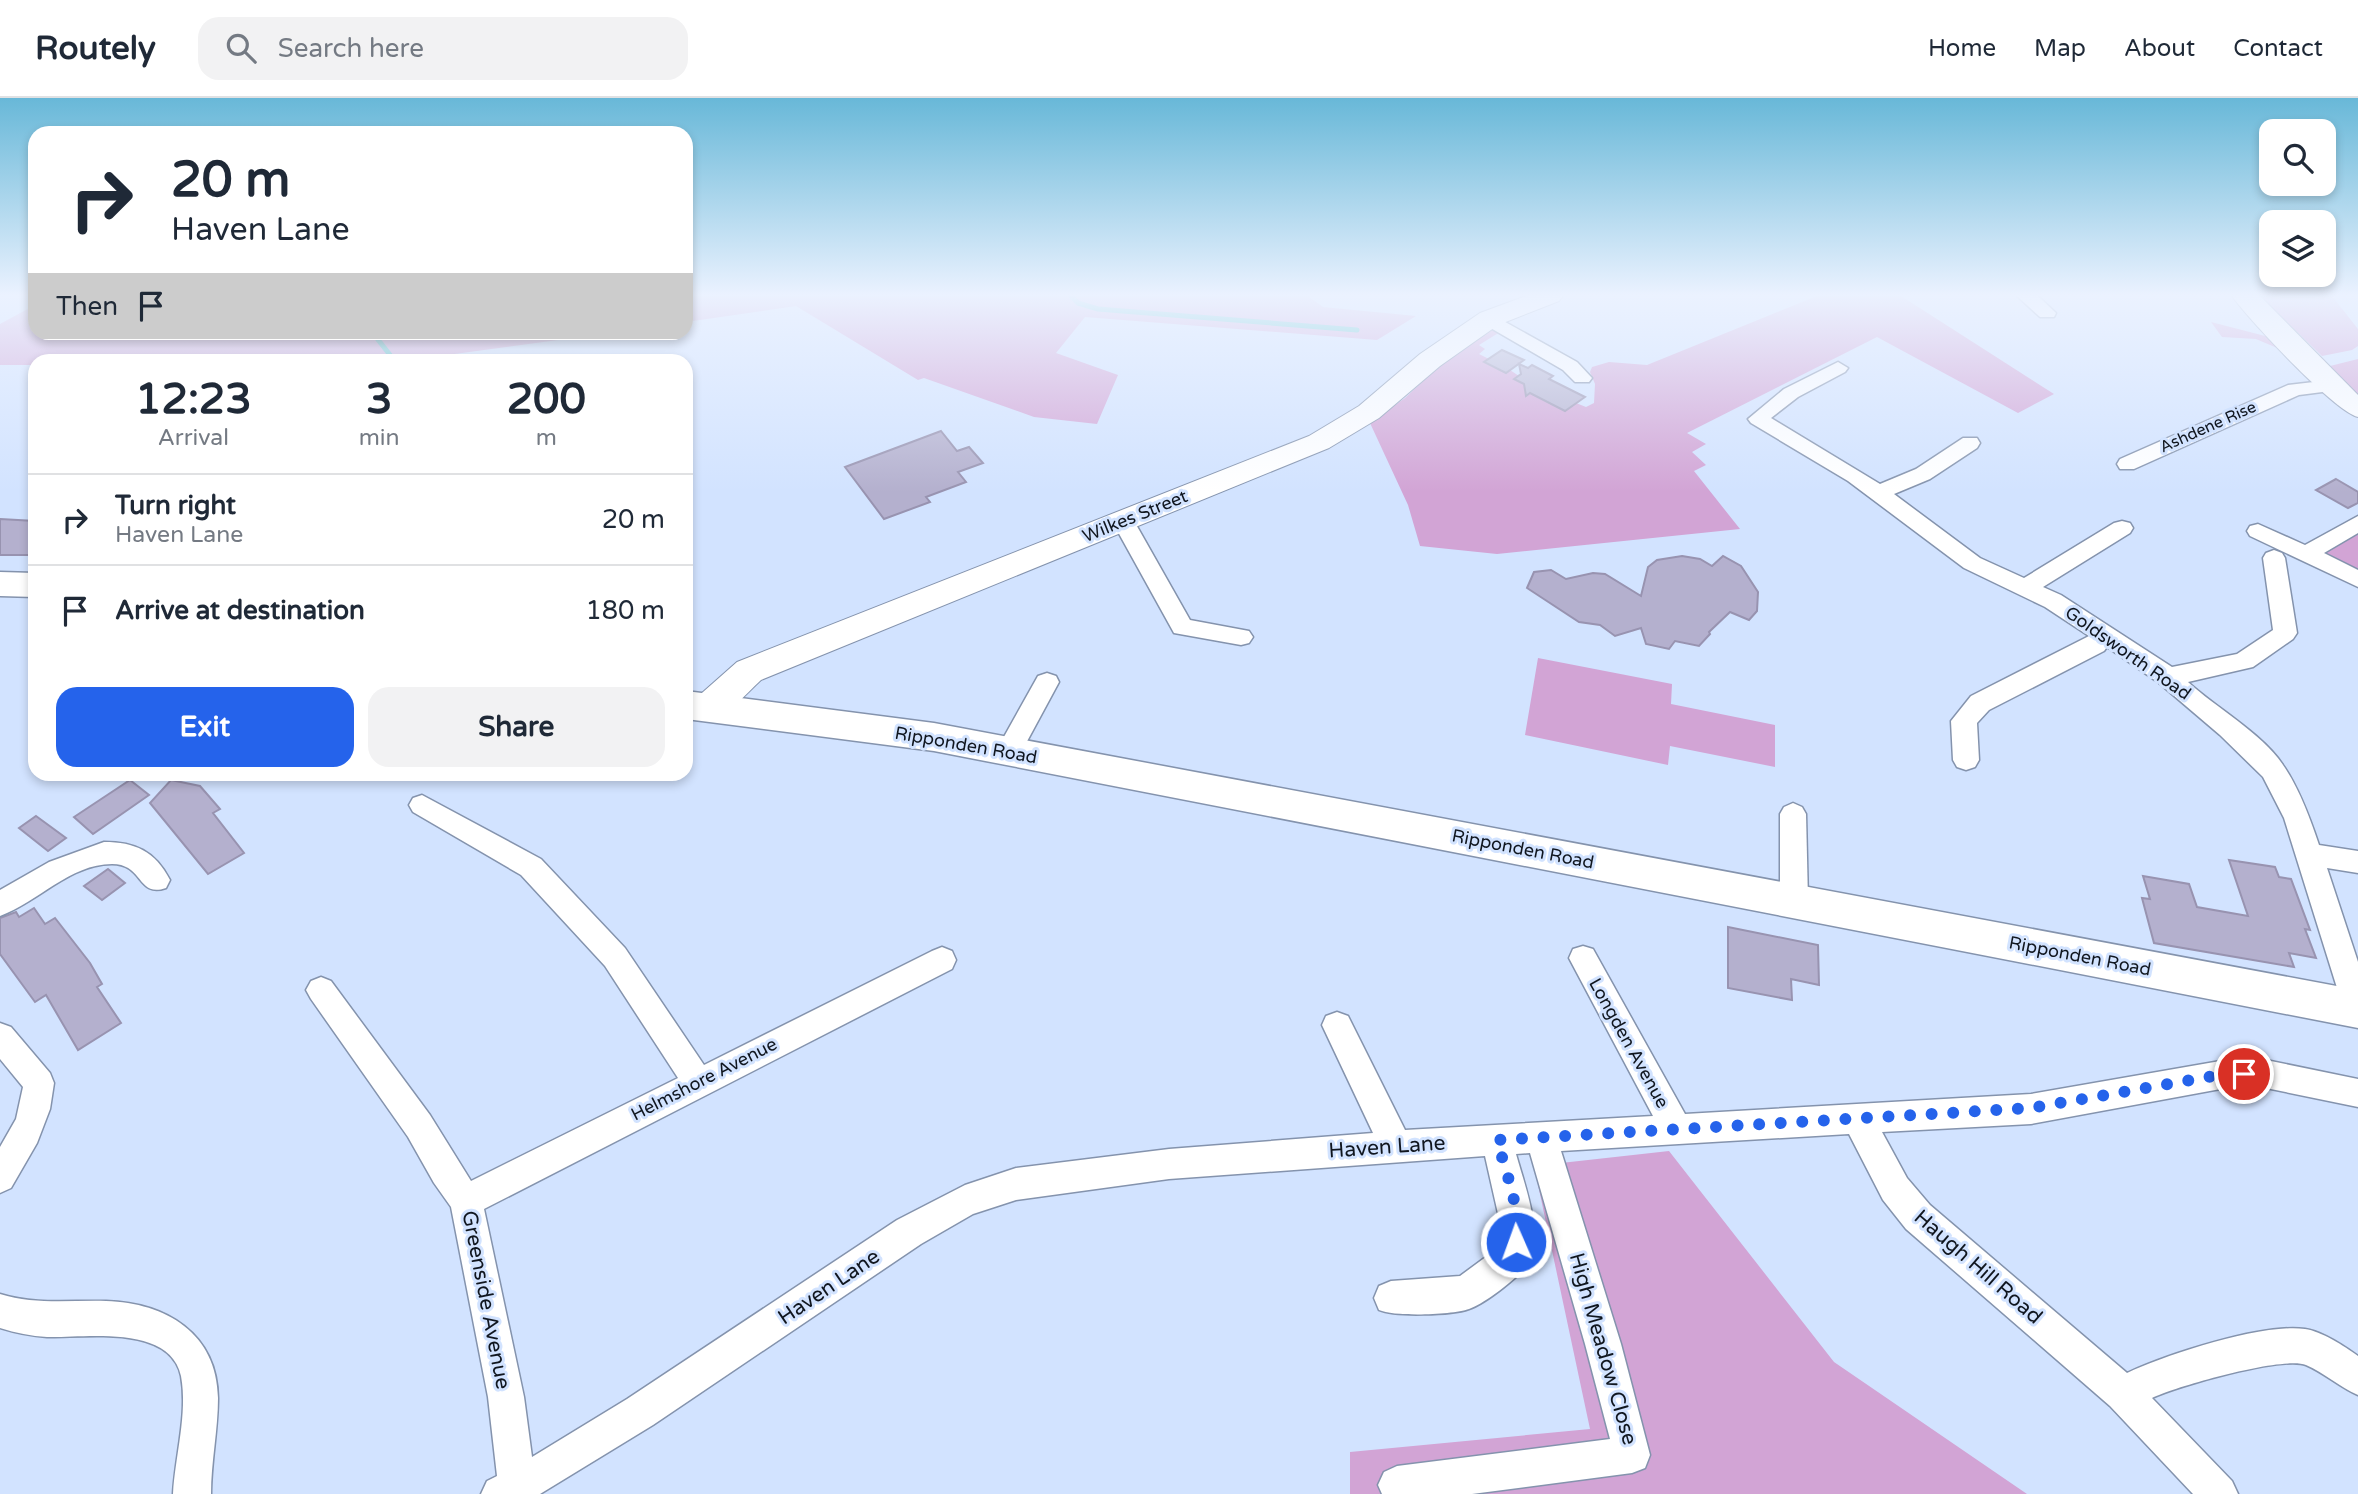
<!DOCTYPE html>
<html lang="en">
<head>
<meta charset="utf-8">
<style>
	:root { --surface:#fff; --page:#f2f2f3; --text:#1f2937; --muted:#747a83; --line:#e0e1e3; --accent:#2563eb }
	body { margin:0; font-family:"Varela Round",sans-serif; background:var(--page); color:var(--text); height:100vh; display:flex; flex-direction:column; font-size:26px; white-space:nowrap }
	* { box-sizing:border-box; margin:0 }
	p { font-size:23px; color:var(--muted) }
	.icon { flex:none; width:38px; height:38px; fill:none; stroke:currentColor; stroke-width:2; stroke-linecap:round; stroke-linejoin:round }
	.map { position:relative; flex:1; overflow:hidden }
	.drawer { position:absolute; left:28px; top:256px; width:665px; height:427px; display:flex; flex-direction:column; background:var(--surface); border-radius:21px; box-shadow:0 4px 10px #0003 }
	.drawer>* { flex:none }
	.top-card { position:absolute; left:28px; top:28px; width:665px; height:214px; border-radius:21px; box-shadow:0 4px 10px #0003; background:#fff; color:var(--text); overflow:hidden }
	.controls { position:absolute; left:2259px; top:21px; display:grid; gap:14px }
	.controls a { display:grid; place-items:center; width:77px; height:77px; border-radius:14px; background:var(--surface); box-shadow:0 4px 10px #0003; font-size:35px }
	.pin { position:absolute; display:grid; place-items:center; width:60px; height:60px; color:#fff; margin:-30px; border:4px solid #fff; border-radius:50%; box-shadow:0 2px 7px #0007 }
	.me { position:absolute; width:77px; margin:-38px; rotate:358deg; stroke-linejoin:round; filter:drop-shadow(0 0 5px #0008) }
	.turn { display:flex; align-items:center; gap:24px; height:147px; padding:0 28px; font-size:32px }
	.turn .icon { width:91px; height:91px; stroke-width:2.5 }
	.turn b { display:block; font-size:49px; line-height:60px }
	.then { display:flex; align-items:center; height:66px; padding:0 28px; background:#0003; gap:14px; font-size:26px }
	.eta { display:flex; justify-content:space-evenly; align-items:center; height:119px; text-align:center }
	.eta b { font-size:42px; font-weight:700; line-height:49px }
	.button { display:flex; gap:14px; margin-top:auto; padding:14px 28px }
	.button a { flex:1; height:80px; border-radius:21px; background:var(--accent); color:#fff; font-size:28px; font-weight:700; line-height:80px; text-align:center }
	.button a+a { background:var(--page); color:var(--text) }
	ul { padding:0; list-style:none }
	li { display:flex; align-items:center; gap:21px; height:91px; padding:0 28px; border-top:2px solid var(--line) }
	li div { flex:1 }
	li b { display:block; font-size:26px }
	li em { font-style:normal }
	header { display:flex; align-items:center; gap:42px; box-sizing:border-box; height:98px; padding:0 35px; background:var(--surface); border-bottom:2px solid var(--line) }
	header strong { font-size:33px }
	nav { display:flex; gap:38px; margin-inline-start:auto; font-size:24px }
	.search { width:490px; height:63px; background:var(--page); display:flex; align-items:center; gap:18px; box-sizing:border-box; padding:0 24px; border-radius:21px; color:var(--muted); font-size:26px }
	.map>svg:first-child { display:block }
	.green { fill:#d2a4d5 }
	.lines { fill:none; stroke-linecap:round; stroke-linejoin:round }
	.stream { stroke:#49bec1; stroke-width:5 }
	.building { fill:#b4b0ce; stroke:#9893b0; stroke-width:2 }
	.street-casing { stroke:#8493ad; stroke-width:3 }
	.secondary-casing { stroke:#8493ad; stroke-width:2 }
	.primary-casing { stroke:#8493ad; stroke-width:3 }
	.street { fill:#fff; fill-rule:evenodd }
	.secondary { fill:#fff; fill-rule:evenodd }
	.primary { fill:#fff; fill-rule:evenodd }
	.route { stroke:#2563eb; stroke-width:12; stroke-dasharray:0 21.6 }
	.labels { text-anchor:middle; dominant-baseline:central; stroke-width:6; stroke-linejoin:round; paint-order:stroke }
	.far-street-label { font-size:16px; fill:#10161f; stroke:#d2e3ff }
	.street-label { font-size:18px; fill:#10161f; stroke:#d2e3ff }
	.near-street-label { font-size:21px; fill:#10161f; stroke:#d2e3ff }
</style>
</head>
<body>
<header>
<strong>Routely</strong>
<div class="search"><svg class="icon" aria-label="search" viewBox="0 0 24 24"><circle cx="10" cy="10" r="6"/><path d="M15 15l6 6"/></svg>Search here</div>
<nav><a>Home</a><a>Map</a><a>About</a><a>Contact</a></nav>
</header>
<div class="map">
<svg width="2358" height="1396" viewBox="0 0 2358 1396">
	<rect width="100%" height="100%" fill="#d2e3ff"/>
	<!-- green -->
	<g class="green">
		<path d="M686,198H1308L1323,209L1416,218L1377,242L1085,219L1056,255L1118,277L1097,326L1034,319L924,280L918,282L796,208L686,224Z"/>
		<path d="M1817,198H1901L2054,296L2018,315L1877,239L1687,335L1706,346L1692,354L1706,367L1694,373L1740,431L1497,456L1420,448L1408,407L1370,325L1405,300L1441,266L1490,232L1500,234L1479,247L1485,251L1479,256L1489,261L1485,264L1510,272L1519,278L1515,281L1523,286L1528,283L1525,290L1565,313L1576,305L1586,309L1594,305L1595,286L1590,274L1592,269L1609,264L1647,267Z"/>
		<path d="M2260,198H2332L2358,231V248L2352,252L2322,258Z"/>
		<path d="M35,207V234L610,235L410,262H35V267H0V226Z"/>
		<path d="M2211,224L2269,239L2282,252L2256,241L2222,239Z"/>
		<path d="M2358,261V297L2330,268Z"/>
		<path d="M2358,435V475L2320,457Z"/>
		<path d="M1538,560L1672,586L1671,606L1775,627V669L1670,648L1668,667L1525,637Z"/>
		<path d="M1669,1053L1834,1264L2027,1396H1350V1354L1590,1331L1534,1068Z"/>
	</g>
	<g class="lines">
		<!-- stream -->
		<g class="stream">
			<path d="M1071,198L1078,205L1098,211L1357,232"/>
			<path d="M372,234L394,262"/>
		</g>
	</g>
	<!-- building -->
	<g class="building">
		<path d="M1502,252L1524,262L1506,275L1484,264Z"/>
		<path d="M1519,266L1528,270L1532,267L1553,278L1549,281L1585,299L1565,313L1530,295L1526,298L1524,286L1514,281L1521,276Z"/>
		<path d="M941,333L957,353L969,349L983,365L958,374L966,384L926,399L930,404L884,421L845,369Z"/>
		<path d="M2336,381L2358,394V405L2348,410L2316,392Z"/>
		<path d="M0,421L35,423V457H0Z"/>
		<path d="M1682,458L1700,461L1712,468L1723,458L1741,468L1758,494L1757,513L1749,522L1730,514L1709,534L1710,536L1699,548L1675,543L1669,551L1646,546L1641,530L1615,538L1600,527L1579,524L1527,490L1534,474L1551,472L1566,481L1593,475L1605,476L1641,498L1648,469L1657,462Z"/>
		<path d="M130,682L149,697L93,736L74,719Z"/>
		<path d="M171,682L200,688L220,711L213,715L244,755L208,776L150,705Z"/>
		<path d="M36,718L66,740L48,753L19,730Z"/>
		<path d="M2229,762L2275,769L2279,779L2291,781L2310,832L2305,831L2316,860L2289,855L2294,869L2154,845L2142,800L2150,801L2143,778L2189,786L2197,809L2248,818Z"/>
		<path d="M108,771L125,785L102,802L84,788Z"/>
		<path d="M34,810L45,826L55,820L90,865L102,886L97,889L121,925L78,952L46,897L35,904L0,856V820L16,814L19,819Z"/>
		<path d="M1728,829L1818,847L1819,887L1791,881L1792,902L1728,890Z"/>
	</g>
	<g class="lines">
		<!-- street casing -->
		<g class="street-casing">
			<g id="street">
				<path d="M2017,198H2038L2056,215L2054,219H2040Z"/>
				<path d="M1489,215L1577,264L1592,280L1589,284H1575L1563,272L1482,225L1480,221L1482,217Z"/>
				<path d="M1838,264L1848,270L1845,274L1798,299L1771,320L1880,386L1916,371L1963,340H1977L1980,345L1977,350L1930,381L1894,396L1980,460L2024,480L2114,425L2122,423L2130,425L2133,430L2130,435L2043,489L2061,497L2172,569L2237,556L2273,532L2263,460L2266,455L2274,452L2282,455L2285,460L2297,535L2293,541L2253,569L2188,584C2215,609 2263,636 2283,667C2299,690 2310,720 2319,747L2358,753V775L2327,770L2358,864V922L2348,918L2343,909L2284,720L2263,679L2220,637L2159,585L2107,549L2104,553L1989,612L1977,625L1979,662L1975,669L1966,672L1957,669L1953,662L1951,623L1971,598L2089,538L2045,509L1964,470L1848,383L1751,325L1748,321L1784,291Z"/>
				<path d="M2331,282L2341,288L2338,292L2299,297L2134,371H2120L2117,366L2120,361L2288,287Z"/>
				<path d="M1123,416L1131,418L1134,423L1190,522L1249,533L1253,539L1249,545L1241,547L1174,535L1112,423L1115,418Z"/>
				<path d="M2358,418V435L2324,455L2358,472V489L2250,438L2247,433L2250,428L2258,426L2305,447Z"/>
				<path d="M1047,575L1056,578L1059,584L1018,660L1009,663L1000,660L996,653L1000,646L1038,578Z"/>
				<path d="M422,697L541,761L625,850L704,967L932,853L942,849L952,853L956,862L952,871L484,1111L524,1299L532,1359L627,1301L897,1122L965,1087L1016,1070L1169,1051L1373,1035L1322,927L1326,918L1337,914L1348,918L1405,1032L1653,1018L1569,860L1573,851L1583,848L1593,851L1685,1016L2031,996L2226,962L2261,961L2358,981V1009L2261,989L2226,990L2031,1026L1882,1034L1907,1080L1930,1107L2127,1275C2166,1257 2262,1225 2305,1231C2321,1233 2344,1248 2358,1258V1297C2339,1289 2325,1275 2306,1267C2283,1258 2177,1288 2152,1300L2232,1383L2238,1396H2193L2110,1308L1906,1131L1883,1102L1849,1036L1561,1053L1621,1246L1650,1357L1645,1370L1632,1375L1472,1396H1382L1378,1387L1384,1374L1397,1368L1610,1341L1585,1246L1530,1055L1516,1056C1525,1089 1541,1127 1530,1161C1525,1176 1484,1206 1469,1211C1452,1217 1395,1219 1379,1212L1374,1200L1379,1188L1391,1183L1460,1178L1498,1150L1501,1129L1485,1058L1169,1081L1016,1102L973,1116L921,1146L653,1327L540,1396H481L487,1383L497,1378L488,1299L451,1109L434,1085L408,1039L311,901L306,892L311,883L321,879L331,883L430,1017L471,1083L678,980L605,868L521,777L413,714L409,707L413,700Z"/>
				<path d="M1793,705L1802,709L1806,716L1808,803L1804,811L1794,815L1784,811L1780,803V716L1784,709Z"/>
				<path d="M104,744C135,744 155,753 170,782L166,790C137,800 144,766 112,766C70,766 38,804 0,818V792L49,764Z"/>
				<path d="M0,925L11,929L50,975L54,985L50,1011L37,1045L11,1090L0,1095V1049L16,1021L23,989L0,961Z"/>
				<path d="M0,1196C35,1207 70,1202 106,1203C166,1205 217,1235 218,1300C218,1332 211,1364 211,1396H173C175,1358 188,1316 181,1278C170,1226 84,1240 47,1239C31,1238 16,1235 0,1230Z"/>
			</g>
		</g>
		<!-- secondary casing -->
		<g class="secondary-casing">
			<g id="secondary">
				<path d="M1526,198H1563L1559,203L1498,227L1440,268L1379,320L1329,350L761,582C742,599 721,629 694,620L689,611L694,602L737,564L1309,338L1359,308L1420,256L1480,215Z"/>
				<path d="M2232,198H2260L2358,297V319C2335,314 2248,221 2232,198Z"/>
			</g>
		</g>
		<!-- primary casing -->
		<g class="primary-casing">
			<g id="primary">
				<path d="M0,474L35,475V499L0,498Z"/>
				<path d="M686,593L934,625L2358,892V930L934,653L686,621Z"/>
			</g>
		</g>
		<!-- street -->
		<use href="#street" class="street"/>
		<!-- secondary -->
		<use href="#secondary" class="secondary"/>
		<!-- primary -->
		<use href="#primary" class="primary"/>
	</g>
	<!-- sky -->
	<linearGradient id="sky" x2="0" y2="1"><stop stop-color="#68b8d8"/><stop offset="0.5" stop-color="#ebf2ff"/><stop offset="1" stop-color="#ebf2ff" stop-opacity="0"/></linearGradient>
	<rect width="2358" height="394" fill="url(#sky)"/>
	<g class="lines">
		<!-- route -->
		<path class="route" d="M1516,1144C1521,1110 1506,1075 1497,1042L2031,1010L2226,976H2244"/>
	</g>
	<g class="labels">
		<!-- far-street labels -->
		<g class="far-street-label">
			<text transform="translate(2208 329) rotate(-24)">Ashdene Rise</text>
		</g>
		<!-- street labels -->
		<g class="street-label">
			<text transform="translate(1135 418) rotate(-22)">Wilkes Street</text>
			<text transform="translate(2128 555) rotate(35)">Goldsworth Road</text>
			<text transform="translate(966 647) rotate(10)">Ripponden Road</text>
			<text transform="translate(1523 751) rotate(11)">Ripponden Road</text>
			<text transform="translate(2080 858) rotate(11)">Ripponden Road</text>
			<text transform="translate(1629 945) rotate(61)">Longden Avenue</text>
			<text transform="translate(704 981) rotate(-27)">Helmshore Avenue</text>
		</g>
		<!-- near-street labels -->
		<g class="near-street-label">
			<text transform="translate(1387 1049) rotate(-4)">Haven Lane</text>
			<text transform="translate(1978 1169) rotate(41)">Haugh Hill Road</text>
			<text transform="translate(829 1189) rotate(-34)">Haven Lane</text>
			<text transform="translate(486 1202) rotate(79)">Greenside Avenue</text>
			<text transform="translate(1603 1251) rotate(74)">High Meadow Close</text>
		</g>
	</g>
</svg>
<div class="controls">
<a><svg class="icon" aria-label="search" viewBox="0 0 24 24"><circle cx="10" cy="10" r="6"/><path d="M15 15l6 6"/></svg></a>
<a><svg class="icon" aria-label="layers" viewBox="0 0 24 24"><path d="M12 4l9 5-9 5-9-5zM3 14l9 5 9-5"/></svg></a>
</div>
<div class="pin" style="left:2244px;top:976px;background:#d93025"><svg class="icon" aria-label="arrive" viewBox="0 0 24 24"><path d="M6 21V4h12l-3 4 3 4H6"/></svg></div>
<svg class="me" style="left:1516px;top:1144px" viewBox="-20 -20 40 40"><circle r="17" fill="#2563eb" stroke="#fff" stroke-width="3"/><path d="M0-11L8 9 0 5-8 9z" fill="#fff"/></svg>
<div class="top-card">
<div class="turn"><svg class="icon" aria-label="right" viewBox="0 0 24 24"><path d="M7 20v-9h11M14 6l5 5-5 5"/></svg><div><b>20 m</b>Haven Lane</div></div>
<div class="then">Then<svg class="icon" aria-label="arrive" viewBox="0 0 24 24"><path d="M6 21V4h12l-3 4 3 4H6"/></svg></div>
</div>
<section class="drawer">
<div class="eta">
<div><b>12:23</b><p>Arrival</p></div>
<div><b>3</b><p>min</p></div>
<div><b>200</b><p>m</p></div>
</div>
<ul>
<li><svg class="icon" aria-label="right" viewBox="0 0 24 24"><path d="M7 20v-9h11M14 6l5 5-5 5"/></svg><div><b>Turn right</b><p>Haven Lane</p></div><em>20 m</em></li>
<li><svg class="icon" aria-label="arrive" viewBox="0 0 24 24"><path d="M6 21V4h12l-3 4 3 4H6"/></svg><div><b>Arrive at destination</b></div><em>180 m</em></li>
</ul>
<div class="button"><a>Exit</a><a>Share</a></div>
</section>
</div>
</body>
</html>
